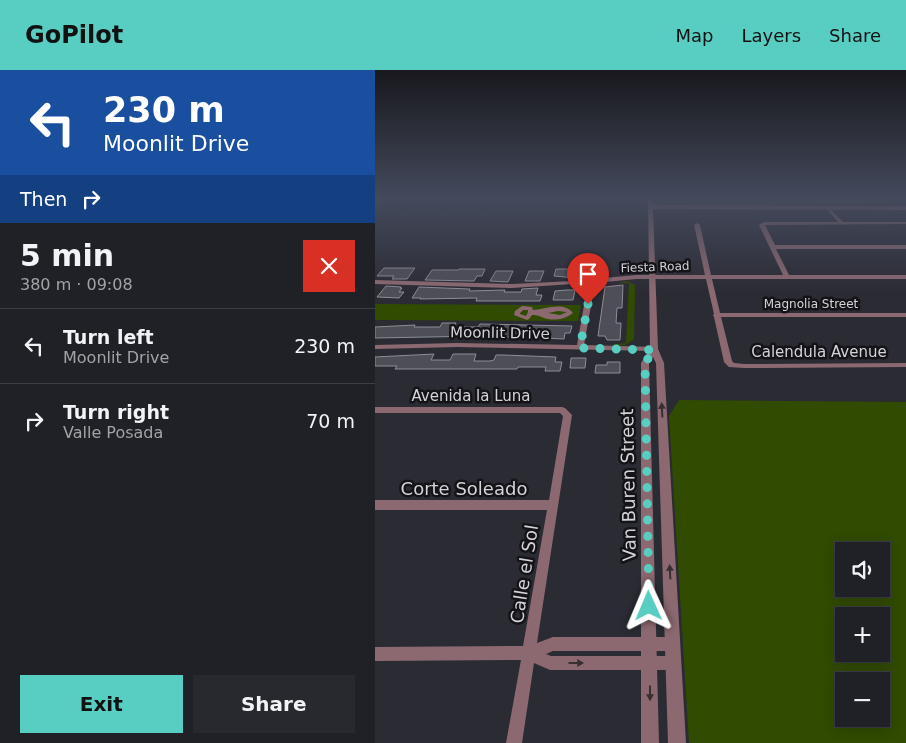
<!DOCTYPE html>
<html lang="en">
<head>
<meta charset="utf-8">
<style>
	:root { --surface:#202027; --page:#28282f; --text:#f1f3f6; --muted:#a2a3a7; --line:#3d3e44; --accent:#57cec1 }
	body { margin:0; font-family:"DejaVu Sans",sans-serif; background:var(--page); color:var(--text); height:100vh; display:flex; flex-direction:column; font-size:19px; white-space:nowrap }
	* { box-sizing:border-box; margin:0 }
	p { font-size:16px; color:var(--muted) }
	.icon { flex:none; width:28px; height:28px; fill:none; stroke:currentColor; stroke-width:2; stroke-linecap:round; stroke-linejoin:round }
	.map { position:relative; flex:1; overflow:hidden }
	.side { display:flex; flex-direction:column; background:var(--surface); width:375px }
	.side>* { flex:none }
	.guide { background:#1a4fa0; color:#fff; overflow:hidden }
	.controls { position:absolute; left:460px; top:472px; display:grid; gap:10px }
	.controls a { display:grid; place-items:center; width:55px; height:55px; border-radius:0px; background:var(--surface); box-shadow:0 2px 12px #0003,0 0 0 1px var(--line); font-size:25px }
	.pin { position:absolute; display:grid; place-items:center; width:42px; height:42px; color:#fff; margin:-51px -21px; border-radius:50% 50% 50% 0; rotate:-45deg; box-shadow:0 0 5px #0007 }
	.pin .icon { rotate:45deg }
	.me { position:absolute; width:55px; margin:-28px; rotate:359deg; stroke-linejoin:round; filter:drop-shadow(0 0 4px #0008) }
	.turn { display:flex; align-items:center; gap:18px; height:105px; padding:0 20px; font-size:22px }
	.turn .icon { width:65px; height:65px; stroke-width:2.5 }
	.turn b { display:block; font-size:35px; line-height:42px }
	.then { display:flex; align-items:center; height:48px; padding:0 20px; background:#0003; gap:10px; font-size:19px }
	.round { display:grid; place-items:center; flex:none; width:52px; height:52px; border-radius:0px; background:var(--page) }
	.head { display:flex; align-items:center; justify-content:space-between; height:85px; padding:0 20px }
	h1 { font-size:30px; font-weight:800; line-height:38px }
	.button { display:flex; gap:10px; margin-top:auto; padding:10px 20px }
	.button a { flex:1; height:58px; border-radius:0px; background:var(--accent); color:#111; font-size:20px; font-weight:800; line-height:58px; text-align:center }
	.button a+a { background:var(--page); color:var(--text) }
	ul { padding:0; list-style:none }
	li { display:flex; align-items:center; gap:15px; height:75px; padding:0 20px; border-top:1px solid var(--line) }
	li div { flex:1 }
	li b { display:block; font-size:19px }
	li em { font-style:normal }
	header { display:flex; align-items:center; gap:30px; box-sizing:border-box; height:70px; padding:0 25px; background:var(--accent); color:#111 }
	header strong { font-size:24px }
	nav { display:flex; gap:28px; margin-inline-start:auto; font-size:18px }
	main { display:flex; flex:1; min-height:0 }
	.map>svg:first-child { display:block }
	.green { fill:#314b01; fill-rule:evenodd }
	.building { fill:#4e4e57; stroke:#8d8d97 }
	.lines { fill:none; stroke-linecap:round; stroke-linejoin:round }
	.path { stroke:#6c6c74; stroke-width:1; stroke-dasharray:0.5 2; stroke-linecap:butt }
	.pedestrian { fill:#8c6971; fill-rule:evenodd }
	.minor { fill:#8c6971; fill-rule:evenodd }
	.tertiary { fill:#8c6971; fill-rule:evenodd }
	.oneway { fill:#382e33 }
	.route { stroke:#57cec1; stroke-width:9; stroke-dasharray:0 16.2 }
	.labels { text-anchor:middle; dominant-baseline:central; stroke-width:5; stroke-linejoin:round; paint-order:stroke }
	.far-street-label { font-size:12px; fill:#d3d3d8; stroke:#141418 }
	.street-label { font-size:15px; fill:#d3d3d8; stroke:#141418 }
	.near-street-label { font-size:18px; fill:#d3d3d8; stroke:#141418 }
</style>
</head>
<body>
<header>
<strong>GoPilot</strong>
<nav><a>Map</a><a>Layers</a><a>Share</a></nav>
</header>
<main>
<section class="side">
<div class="guide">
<div class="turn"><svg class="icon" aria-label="left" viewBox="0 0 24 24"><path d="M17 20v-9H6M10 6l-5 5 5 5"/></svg><div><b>230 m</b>Moonlit Drive</div></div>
<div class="then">Then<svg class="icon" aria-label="right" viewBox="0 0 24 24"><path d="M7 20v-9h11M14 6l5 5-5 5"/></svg></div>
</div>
<div class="head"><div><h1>5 min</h1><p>380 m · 09:08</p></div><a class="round" style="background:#d93025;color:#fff"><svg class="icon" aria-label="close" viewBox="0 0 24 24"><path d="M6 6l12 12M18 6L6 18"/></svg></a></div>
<ul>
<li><svg class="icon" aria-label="left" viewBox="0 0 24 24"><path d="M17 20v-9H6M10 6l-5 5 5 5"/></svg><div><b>Turn left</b><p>Moonlit Drive</p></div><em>230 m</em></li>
<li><svg class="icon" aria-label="right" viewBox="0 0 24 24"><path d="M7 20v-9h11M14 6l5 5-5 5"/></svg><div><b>Turn right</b><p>Valle Posada</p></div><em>70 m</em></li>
</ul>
<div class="button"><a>Exit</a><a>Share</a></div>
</section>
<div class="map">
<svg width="531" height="673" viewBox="0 0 531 673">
	<rect width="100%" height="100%" fill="#2b2b34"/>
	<!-- green -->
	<g class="green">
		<path d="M285,128H514L520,133H285Z"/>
		<path d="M252,211L260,215L259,269L250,275H234L251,273L254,213H242Z"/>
		<path d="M0,234L206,235L203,251L0,250Z"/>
		<path d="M304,330L531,332V673H314L294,346ZM469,481H506V519H469ZM469,546H506V584H469ZM469,611H506V649H469Z"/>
	</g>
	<!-- building -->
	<g class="building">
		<path d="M9,198H40L32,209H17L19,206H2Z"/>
		<path d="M84,199H110L107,206H102L99,211L50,210L57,200H83Z"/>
		<path d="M181,199H202L200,208L179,206Z"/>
		<path d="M121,201H138L133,212L115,211Z"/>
		<path d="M154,201H169L165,211H150Z"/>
		<path d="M248,215L247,238H242L241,253H246L245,270H232L230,266H223L230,217Z"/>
		<path d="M11,216L26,217L25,218H27L24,222H29L24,228L2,227Z"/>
		<path d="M44,217L95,219L94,221L130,220L129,222H146L147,219L163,218L161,225H167L165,231H101L102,228L45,229L46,228H37Z"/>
		<path d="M191,220H200L198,230H178L180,221Z"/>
		<path d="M67,253H81L79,257H103L105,254L197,256L195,263H190L189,269L167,268L168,263H149L147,267H128L129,263L124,262H109L107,266L0,268V257L40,255L39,257H65Z"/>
		<path d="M59,284L56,290H75L78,284H101L99,291H115L119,290L121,285H128L181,287L180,292H187L185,301H170L171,297H143L142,299H20L22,296H0V287Z"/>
		<path d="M196,288H211L210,298H195Z"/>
		<path d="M232,292H245V303H220L221,295H232Z"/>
	</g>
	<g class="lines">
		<!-- path -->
		<path class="path" d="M0,145L270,144"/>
		<!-- pedestrian -->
		<path class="pedestrian" d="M147,236L157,237L158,240C171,239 189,231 198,243C189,250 179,251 169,248C164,246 163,245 157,245L154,249L152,250L139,245L140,241ZM148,240H153V242L151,246L145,244V243ZM183,241L192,242L185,245L173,243Z"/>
		<!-- minor -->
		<g class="minor">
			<path d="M0,130H4V131L0,132Z"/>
			<path d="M453,137L468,152H531V154L390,155L400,175H531V179H401L414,205H531V209H337L345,243H531V247H346L357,291L359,293L369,294L531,293V297L369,298L354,297L349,292L339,247L338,245L339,244L331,209H261L220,213L209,275L282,277L283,279L282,281H279L82,277L0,279V275L82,273L202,275L213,213L137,218L0,214V210L137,214L198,211L261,205H330L319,155L322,153L325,155L336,205H408L384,155L389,152H463L451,138Z"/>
			<path d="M0,337H187L190,338L197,345L162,573L178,567H298L303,569L305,574L303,579L298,581H178L171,584L176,586H299L304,588L306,593L304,598L299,600H175L159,593L147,673H131L146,590L0,591V577L148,576L172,440H0V430H174L188,346L185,343H0Z"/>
		</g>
		<!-- tertiary -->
		<path class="tertiary" d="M273,128H277L278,135L531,136V140L278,139L283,279L289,293L311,673H293L281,293L278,287L274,293L284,673H266V293L275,279Z"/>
	</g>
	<!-- one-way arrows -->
	<defs><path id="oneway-solid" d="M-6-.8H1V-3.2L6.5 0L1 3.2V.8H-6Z" transform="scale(1.25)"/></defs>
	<g class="oneway">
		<use href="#oneway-solid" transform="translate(287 340) rotate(-93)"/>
		<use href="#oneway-solid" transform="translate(295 502) rotate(-93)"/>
		<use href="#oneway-solid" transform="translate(201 593)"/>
		<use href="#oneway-solid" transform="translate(275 623) rotate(90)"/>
	</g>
	<!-- sky -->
	<linearGradient id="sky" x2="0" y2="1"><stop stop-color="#18181d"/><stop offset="0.58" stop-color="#444a5c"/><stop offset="1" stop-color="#444a5c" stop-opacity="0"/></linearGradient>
	<rect width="531" height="222" fill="url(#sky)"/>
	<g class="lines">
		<!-- route -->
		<path class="route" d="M213,234L205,278L279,280L270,293L274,536"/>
	</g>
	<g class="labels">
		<!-- far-street labels -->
		<g class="far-street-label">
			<text transform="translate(280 197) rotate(-2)">Fiesta Road</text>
			<text x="436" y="234">Magnolia Street</text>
		</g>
		<!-- street labels -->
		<g class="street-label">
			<text transform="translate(125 263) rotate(1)">Moonlit Drive</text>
			<text x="444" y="282">Calendula Avenue</text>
			<text x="96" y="326">Avenida la Luna</text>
		</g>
		<!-- near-street labels -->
		<g class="near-street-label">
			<text transform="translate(253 415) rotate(-91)">Van Buren Street</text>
			<text x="89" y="418">Corte Soleado</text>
			<text transform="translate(149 504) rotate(-81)">Calle el Sol</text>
		</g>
	</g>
</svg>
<div class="controls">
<a><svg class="icon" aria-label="sound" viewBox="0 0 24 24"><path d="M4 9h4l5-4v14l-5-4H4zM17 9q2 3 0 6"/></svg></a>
<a>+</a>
<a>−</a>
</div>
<div class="pin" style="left:213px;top:234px;background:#d93025"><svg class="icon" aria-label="arrive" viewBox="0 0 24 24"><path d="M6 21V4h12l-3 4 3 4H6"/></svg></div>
<svg class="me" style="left:274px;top:536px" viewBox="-20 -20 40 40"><path d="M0-17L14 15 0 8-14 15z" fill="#57cec1" stroke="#fff" stroke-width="4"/></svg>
</div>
</main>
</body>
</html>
